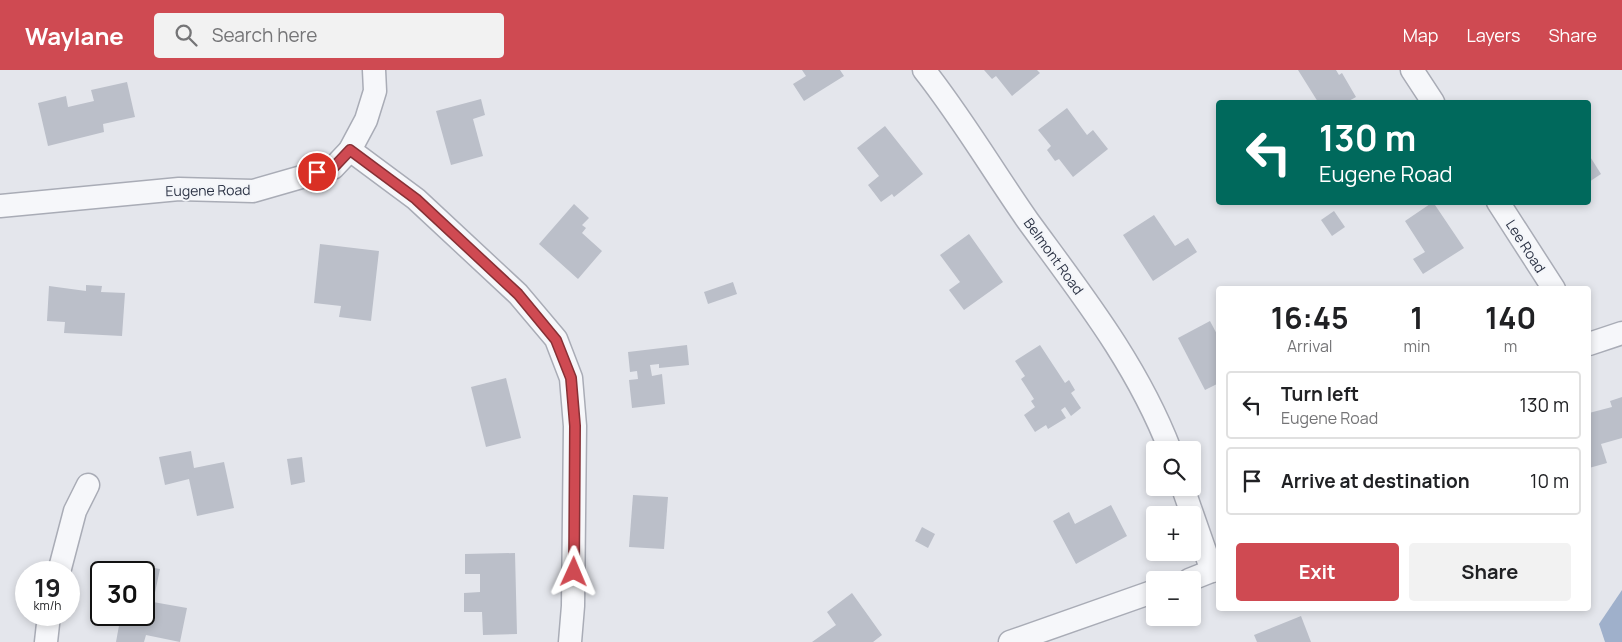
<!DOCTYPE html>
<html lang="en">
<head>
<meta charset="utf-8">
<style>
	:root { --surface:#fff; --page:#f2f2f2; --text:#202124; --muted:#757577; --line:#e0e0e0; --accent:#cf4a52 }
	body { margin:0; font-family:Manrope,sans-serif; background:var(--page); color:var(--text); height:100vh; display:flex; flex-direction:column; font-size:19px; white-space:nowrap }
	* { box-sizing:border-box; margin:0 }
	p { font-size:16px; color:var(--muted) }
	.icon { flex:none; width:28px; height:28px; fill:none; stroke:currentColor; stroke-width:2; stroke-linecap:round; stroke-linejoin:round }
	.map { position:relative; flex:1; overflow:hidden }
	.panel { position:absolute; left:1216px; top:216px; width:375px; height:325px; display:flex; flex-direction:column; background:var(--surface); border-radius:5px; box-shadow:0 2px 8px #0003 }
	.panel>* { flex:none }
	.hud { position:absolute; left:1216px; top:30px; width:375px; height:105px; border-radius:5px; box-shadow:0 2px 8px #0003; background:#00695c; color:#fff; overflow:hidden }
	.tools { position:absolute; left:1146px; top:371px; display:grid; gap:10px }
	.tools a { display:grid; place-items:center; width:55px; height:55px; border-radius:5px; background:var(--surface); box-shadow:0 2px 8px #0003; font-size:25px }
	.speed { position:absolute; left:15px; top:491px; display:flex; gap:10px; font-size:25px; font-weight:700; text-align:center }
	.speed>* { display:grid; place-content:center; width:65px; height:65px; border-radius:50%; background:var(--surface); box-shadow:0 2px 8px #0003; line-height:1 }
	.speed small { font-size:12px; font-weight:400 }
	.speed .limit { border:2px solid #111; border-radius:8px; background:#fff; color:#111 }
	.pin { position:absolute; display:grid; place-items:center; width:42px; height:42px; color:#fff; margin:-21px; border:2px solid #fff; border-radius:50%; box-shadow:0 1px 5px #0007 }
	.me { position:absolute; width:55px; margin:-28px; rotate:1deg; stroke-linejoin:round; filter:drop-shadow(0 0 4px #0008) }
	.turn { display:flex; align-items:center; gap:18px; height:105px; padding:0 20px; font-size:22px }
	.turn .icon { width:65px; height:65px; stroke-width:2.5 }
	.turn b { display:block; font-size:35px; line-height:42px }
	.eta { display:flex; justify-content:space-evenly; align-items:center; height:85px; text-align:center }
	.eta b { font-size:30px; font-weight:700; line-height:35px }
	.primary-button { display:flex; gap:10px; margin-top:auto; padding:10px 20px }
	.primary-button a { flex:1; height:58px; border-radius:5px; background:var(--accent); color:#fff; font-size:20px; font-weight:700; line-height:58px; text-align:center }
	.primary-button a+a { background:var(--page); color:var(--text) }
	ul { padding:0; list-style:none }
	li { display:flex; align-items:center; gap:15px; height:68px; margin:0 10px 8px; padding:0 10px; border:2px solid var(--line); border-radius:5px }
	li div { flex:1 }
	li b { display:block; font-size:19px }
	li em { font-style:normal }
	header { display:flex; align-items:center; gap:30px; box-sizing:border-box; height:70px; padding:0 25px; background:var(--accent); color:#fff }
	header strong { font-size:24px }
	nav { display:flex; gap:28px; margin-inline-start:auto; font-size:18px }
	.search { width:350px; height:45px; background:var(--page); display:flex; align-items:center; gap:12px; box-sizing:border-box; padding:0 18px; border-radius:5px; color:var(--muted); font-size:19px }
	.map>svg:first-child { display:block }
	.water { fill:#9fb0cb }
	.building { fill:#bbbfc9 }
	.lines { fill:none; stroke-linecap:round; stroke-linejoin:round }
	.minor-casing { stroke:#a9acb6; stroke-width:25 }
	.minor { stroke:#f6f7fa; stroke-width:22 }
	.route-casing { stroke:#873035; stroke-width:12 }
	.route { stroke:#cf4a52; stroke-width:9 }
	.labels { text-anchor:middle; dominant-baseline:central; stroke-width:4; stroke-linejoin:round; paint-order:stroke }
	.street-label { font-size:14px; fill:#2b3244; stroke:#f3f5f9 }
</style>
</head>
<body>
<header>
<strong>Waylane</strong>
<div class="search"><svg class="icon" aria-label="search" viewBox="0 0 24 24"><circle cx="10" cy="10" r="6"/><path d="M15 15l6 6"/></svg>Search here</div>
<nav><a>Map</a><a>Layers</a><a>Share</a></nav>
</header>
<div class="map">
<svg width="1622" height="572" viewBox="0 0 1622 572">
	<rect width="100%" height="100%" fill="#e4e6ec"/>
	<!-- water -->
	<path class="water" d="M1622,520V572H1605L1599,554Z"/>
	<!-- building -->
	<g class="building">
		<path d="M802,0H840L844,6L804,31L793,14L806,6Z"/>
		<path d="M984,0H1037L1040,3L1012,26L996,6L992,9Z"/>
		<path d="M1298,0H1336L1339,5L1342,3L1356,27L1347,32H1318Z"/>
		<path d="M127,12L135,47L103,54L104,62L48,76L38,33L66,26L68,37L94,31L91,20Z"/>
		<path d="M481,29L485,45L473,49L483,86L451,95L436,41Z"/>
		<path d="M1067,38L1087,65L1093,60L1108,79L1073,107L1059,89L1055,91L1047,80L1051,76L1038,60Z"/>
		<path d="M885,56L923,104L894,127L892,124L881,132L868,115L879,106L857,78Z"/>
		<path d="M1589,85L1601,104L1589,112Z"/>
		<path d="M1433,132L1464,178L1423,204L1413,189L1425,182L1405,151Z"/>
		<path d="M574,134L589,148L582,155L586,158L582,163L602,181L578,209L539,174Z"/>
		<path d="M1334,141L1345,157L1332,166L1321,150Z"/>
		<path d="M1154,145L1175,176L1188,168L1197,182L1153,211L1123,165Z"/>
		<path d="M969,164L1003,212L964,240L949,220L960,212L940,185Z"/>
		<path d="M320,174L379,181L371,251L339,247L341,236L314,233Z"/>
		<path d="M733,212L737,224L708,234L704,222Z"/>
		<path d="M86,215L102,216L101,222L125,223L122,266L64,263L65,252L47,251L49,216L86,221Z"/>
		<path d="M1210,251L1219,268V313L1205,320L1178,268Z"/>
		<path d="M687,275L689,295L659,298V294L650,295L652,306L662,304L665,334L632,338L629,310L638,309L637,301L630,302L628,282Z"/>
		<path d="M1040,275L1065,313L1069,310L1075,320L1071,323L1081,338L1071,346L1065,337L1061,340L1066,348L1048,359L1046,355L1035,362L1024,345L1035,337L1031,331L1034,329L1021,309L1025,306L1015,291Z"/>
		<path d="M506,308L521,368L486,377L471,317Z"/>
		<path d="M1622,327V368L1601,374L1607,393L1589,398V343L1612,337L1610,331Z"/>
		<path d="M191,381L194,398L224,392L234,438L197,446L189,409L165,415L159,387Z"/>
		<path d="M302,387L305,412L291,415L287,389Z"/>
		<path d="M633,425L668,427L664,479L629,477Z"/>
		<path d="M1111,435L1127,466L1076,494L1053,451L1069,442L1075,454Z"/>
		<path d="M922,457L935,464L928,478L915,471Z"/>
		<path d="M515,483L517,564L483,565L482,542H464V523L480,522V504H465V484Z"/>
		<path d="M127,493L160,499L153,532L187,538L180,572L146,565L144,572H116L120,550L127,552L128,545H144V502H125Z"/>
		<path d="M852,523L882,565L873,572H812L836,555L827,542Z"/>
		<path d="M1301,546L1311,572H1257L1254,565Z"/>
	</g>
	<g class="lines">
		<!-- minor casing -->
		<g class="minor-casing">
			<g id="minor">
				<path d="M924,0C962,48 993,101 1028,151C1082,225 1137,294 1170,380"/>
				<path d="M1412,0L1433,32"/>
				<path d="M350,80L416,129L518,224L556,269L571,308L575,356L573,536L570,572"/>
				<path d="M1498,132L1554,219"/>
				<path d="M0,136L179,119L253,121L333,98L350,80L366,50L375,21L374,0"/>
				<path d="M1589,274L1622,263"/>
				<path d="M1183,418L1212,501"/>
				<path d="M59,502L75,441L88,415"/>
				<path d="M1189,510L1219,498"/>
				<path d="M46,572L49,545"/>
				<path d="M1010,572L1155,521"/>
			</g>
		</g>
		<!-- minor -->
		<use href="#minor" class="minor"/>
	</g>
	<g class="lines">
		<!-- route casing -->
		<g class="route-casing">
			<path id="route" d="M317,102L333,98L350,80L416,129L518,224L556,270L571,308L575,356L574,502"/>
		</g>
		<!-- route -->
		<use href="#route" class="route"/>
	</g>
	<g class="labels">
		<!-- street labels -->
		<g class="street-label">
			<text transform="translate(208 120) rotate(-1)">Eugene Road</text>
			<text transform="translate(1526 176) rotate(57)">Lee Road</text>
			<text transform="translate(1054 186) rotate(54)">Belmont Road</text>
		</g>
	</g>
</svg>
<div class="tools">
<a><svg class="icon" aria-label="search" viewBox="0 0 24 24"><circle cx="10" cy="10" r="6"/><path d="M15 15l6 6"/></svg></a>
<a>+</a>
<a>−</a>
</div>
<div class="speed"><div>19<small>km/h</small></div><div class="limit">30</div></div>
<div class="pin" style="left:317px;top:102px;background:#d93025"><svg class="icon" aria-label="arrive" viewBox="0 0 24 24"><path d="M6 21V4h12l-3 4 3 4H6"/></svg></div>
<svg class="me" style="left:574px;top:502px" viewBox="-20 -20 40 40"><path d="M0-17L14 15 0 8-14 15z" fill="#cf4a52" stroke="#fff" stroke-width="4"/></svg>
<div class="hud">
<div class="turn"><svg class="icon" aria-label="left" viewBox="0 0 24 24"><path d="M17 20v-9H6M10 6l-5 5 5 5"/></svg><div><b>130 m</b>Eugene Road</div></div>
</div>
<section class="panel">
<div class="eta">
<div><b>16:45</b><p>Arrival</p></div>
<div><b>1</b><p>min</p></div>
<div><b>140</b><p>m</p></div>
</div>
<ul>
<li><svg class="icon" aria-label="left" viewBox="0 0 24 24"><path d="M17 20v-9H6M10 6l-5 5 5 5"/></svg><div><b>Turn left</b><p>Eugene Road</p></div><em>130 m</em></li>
<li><svg class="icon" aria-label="arrive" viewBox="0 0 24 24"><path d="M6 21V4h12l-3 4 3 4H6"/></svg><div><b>Arrive at destination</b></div><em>10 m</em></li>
</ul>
<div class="primary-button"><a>Exit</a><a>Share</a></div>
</section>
</div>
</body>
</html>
